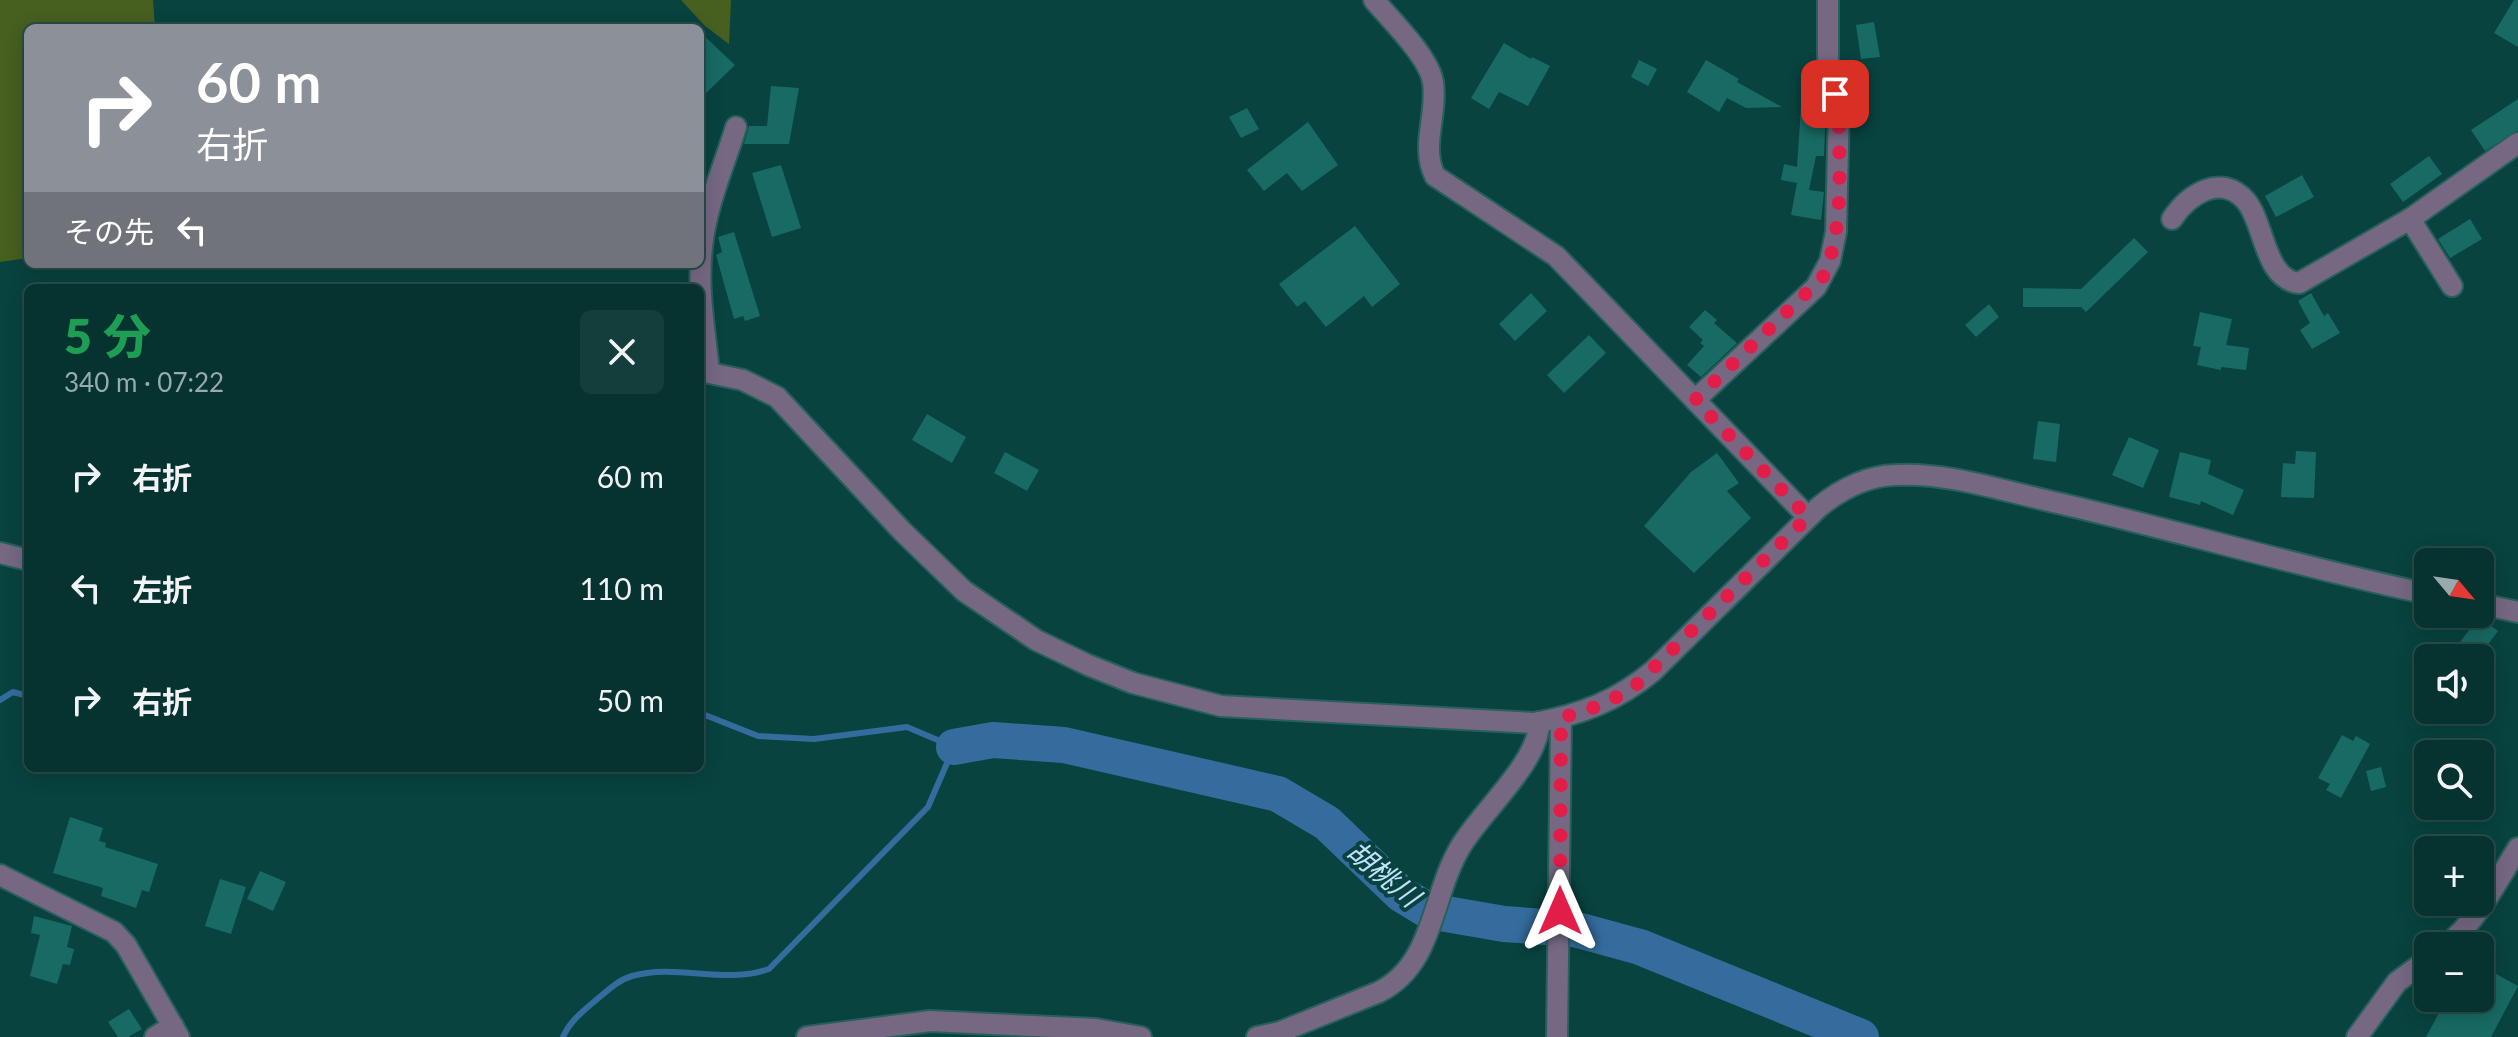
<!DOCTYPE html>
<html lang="ja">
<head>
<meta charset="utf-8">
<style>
	:root { --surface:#06322f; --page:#143e3b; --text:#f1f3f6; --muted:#98aaaa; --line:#274d4b }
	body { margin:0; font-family:Lato,"Noto Sans JP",sans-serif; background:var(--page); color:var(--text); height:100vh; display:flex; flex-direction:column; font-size:30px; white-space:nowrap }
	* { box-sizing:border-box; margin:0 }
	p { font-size:26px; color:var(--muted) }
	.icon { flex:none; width:44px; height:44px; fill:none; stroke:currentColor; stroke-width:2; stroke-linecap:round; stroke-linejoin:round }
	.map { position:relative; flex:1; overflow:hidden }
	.side { position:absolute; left:24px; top:284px; width:680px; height:488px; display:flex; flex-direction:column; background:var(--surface); border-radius:12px; box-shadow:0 4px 20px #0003,0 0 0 2px var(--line) }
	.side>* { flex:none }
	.top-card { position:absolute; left:24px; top:24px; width:680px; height:244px; border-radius:12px; box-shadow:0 4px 20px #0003,0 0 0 2px var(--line); background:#8c9099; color:#fff; overflow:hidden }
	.needle { width:52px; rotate:119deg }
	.tools { position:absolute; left:2414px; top:548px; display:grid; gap:16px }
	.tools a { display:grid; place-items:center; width:80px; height:80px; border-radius:12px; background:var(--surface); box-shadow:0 4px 20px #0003,0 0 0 2px var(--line); font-size:40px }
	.pin { position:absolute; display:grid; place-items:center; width:68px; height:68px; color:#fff; margin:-34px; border-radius:16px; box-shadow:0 4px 12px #0006 }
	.me { position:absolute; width:88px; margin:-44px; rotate:0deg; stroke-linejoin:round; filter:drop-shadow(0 0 6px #0008) }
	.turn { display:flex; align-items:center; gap:28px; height:168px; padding:0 40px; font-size:36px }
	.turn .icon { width:104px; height:104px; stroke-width:2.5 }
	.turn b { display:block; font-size:56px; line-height:68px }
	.then { display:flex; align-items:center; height:76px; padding:0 40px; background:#0003; gap:16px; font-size:30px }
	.round { display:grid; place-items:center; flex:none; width:84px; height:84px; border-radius:12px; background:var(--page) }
	.head { display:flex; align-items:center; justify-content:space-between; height:136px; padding:0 40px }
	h1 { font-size:48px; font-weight:800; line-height:60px; color:#1e9e55 }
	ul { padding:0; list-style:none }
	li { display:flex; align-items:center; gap:24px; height:112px; padding:0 40px }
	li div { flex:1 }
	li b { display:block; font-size:30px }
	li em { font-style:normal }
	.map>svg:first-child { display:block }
	.green { fill:#475f1f }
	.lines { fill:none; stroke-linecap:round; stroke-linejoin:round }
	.stream { stroke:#346c9d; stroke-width:6 }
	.river { stroke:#346c9d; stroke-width:36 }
	.building { fill:#186a64 }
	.street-casing { stroke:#28605c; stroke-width:24 }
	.street { stroke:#766883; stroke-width:20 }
	.route { stroke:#e11d48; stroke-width:14; stroke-dasharray:0 25.2 }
	.labels { text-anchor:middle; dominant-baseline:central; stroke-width:8; stroke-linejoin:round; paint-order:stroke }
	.water-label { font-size:28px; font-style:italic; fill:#c3e1fe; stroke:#08433f }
</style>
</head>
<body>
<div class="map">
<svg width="2518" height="1037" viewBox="0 0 2518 1037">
	<rect width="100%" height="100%" fill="#08433f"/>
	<!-- green -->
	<g class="green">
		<path d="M0,0H153L155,28H28V258L0,262Z"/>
		<path d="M681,0H731L729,44L705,26Z"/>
	</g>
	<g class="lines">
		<!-- stream -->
		<g class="stream">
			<path d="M0,700L13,692L28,696"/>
			<path d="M563,1037C570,1021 583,1011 596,1000C607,991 618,980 632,976C677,963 725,985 769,969L928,807L954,747L907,727L814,739L758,736L700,713"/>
		</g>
		<!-- river -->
		<path class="river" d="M954,747L993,740L1064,745L1278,794L1327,823L1401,894L1429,911L1504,924L1574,929L1640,947L1861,1037"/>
	</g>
	<!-- building -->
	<g class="building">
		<path d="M2514,0H2518V47L2494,33Z"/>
		<path d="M1874,22L1880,57L1861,59L1856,25Z"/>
		<path d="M700,32L735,65L700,99Z"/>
		<path d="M1504,43L1531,59L1532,57L1550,66L1528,106L1499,92L1489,109L1471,98Z"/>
		<path d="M1639,60L1657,69L1648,86L1631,77Z"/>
		<path d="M1706,60L1739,79L1737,82L1782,107L1746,108L1727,98L1719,112L1687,92Z"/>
		<path d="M771,86L799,88L789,144H744L749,126H767Z"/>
		<path d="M1802,92L1823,93L1826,106L1824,156H1816L1809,190L1824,192L1821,220L1791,215L1797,183L1781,180L1784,164L1797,167Z"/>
		<path d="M2518,99V130L2485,151L2471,130Z"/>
		<path d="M1247,108L1259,129L1241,138L1229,117Z"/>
		<path d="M1308,122L1338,165L1302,191L1287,173L1264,191L1247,170Z"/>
		<path d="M2429,156L2442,174L2403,202L2390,184Z"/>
		<path d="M781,165L801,228L772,237L752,173Z"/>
		<path d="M2302,175L2314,197L2276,217L2265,196Z"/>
		<path d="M2470,219L2482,239L2450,258L2438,239Z"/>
		<path d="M1355,226L1400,284L1372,307L1364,296L1326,327L1305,301L1297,307L1279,284Z"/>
		<path d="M734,232L760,316L745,321L743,316L734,319L716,255L722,252L718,237Z"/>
		<path d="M2134,238L2148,252L2086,312L2081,307H2023V288L2081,289Z"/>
		<path d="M1531,293L1547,311L1515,341L1499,324Z"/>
		<path d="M2311,293L2324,316L2328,313L2340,333L2312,349L2300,330L2310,323L2298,301Z"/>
		<path d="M1989,304L1999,317L1976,337L1965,325Z"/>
		<path d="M1705,310L1717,320L1714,323L1737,343L1701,377L1687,365L1704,346L1700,343L1703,340L1689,327Z"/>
		<path d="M2200,312L2232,319L2226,345L2249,348L2246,370L2221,367V370L2197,365L2201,347L2193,346Z"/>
		<path d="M1589,335L1606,353L1564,393L1547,375Z"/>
		<path d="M927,414L966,437L952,463L912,440Z"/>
		<path d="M2038,421L2060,424L2056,462L2033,459Z"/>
		<path d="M2129,437L2159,450L2143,488L2112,475Z"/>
		<path d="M2296,451L2316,452L2314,498L2281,497L2283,463L2295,464Z"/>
		<path d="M1005,452L1039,470L1027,491L994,473Z"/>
		<path d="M2180,452L2211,460L2208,474L2244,490L2233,515L2201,501L2200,505L2169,497Z"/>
		<path d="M1717,453L1739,483L1727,491L1751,518L1694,573L1644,526L1691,472Z"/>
		<path d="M2479,617L2498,631L2478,658H2448Z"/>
		<path d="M2342,735L2353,741L2356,736L2370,744L2341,798L2326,790L2330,784L2318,778Z"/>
		<path d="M2381,767L2386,787L2371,791L2366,771Z"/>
		<path d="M70,817L103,828L99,841L106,843L105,847L158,864L149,892L142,890L136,908L101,896L103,888L53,873Z"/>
		<path d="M260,871L286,882L273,911L247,899Z"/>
		<path d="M220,879L246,887L231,934L205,926Z"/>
		<path d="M34,916L72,926L67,947L74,949L70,965L63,964L57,984L30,976L40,935L31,933Z"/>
		<path d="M2480,965L2518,986L2491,1037H2426L2447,998H2480Z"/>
		<path d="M129,1009L142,1029L128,1037H118L108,1022Z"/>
	</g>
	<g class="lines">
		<!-- street casing -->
		<g class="street-casing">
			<g id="street">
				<path d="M1374,0C1391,20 1429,57 1433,82C1438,115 1420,146 1435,176L1556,256L1808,517"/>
				<path d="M2172,219C2188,195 2221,172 2246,201C2265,224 2264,279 2299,283L2410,219L2518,143"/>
				<path d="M2410,219L2452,286"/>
				<path d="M700,371L743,380L777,397L902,531L964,591L1036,640L1088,665L1133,683L1221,706L1534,723C1580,715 1617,701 1653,671L1819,507C1841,489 1866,476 1895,475C1945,472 1996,489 2045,500C2173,529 2299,567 2428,594"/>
				<path d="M709,372C705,330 697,289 702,247C706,206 724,166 736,127"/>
				<path d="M1695,400L1816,287L1830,261L1836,232L1839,105L1828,61V0"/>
				<path d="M0,553L28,560"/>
				<path d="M2480,604L2518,612"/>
				<path d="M0,875L114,932L126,945L179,1037"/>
				<path d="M2445,946C2477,922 2497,881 2518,848"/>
				<path d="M155,1037L173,1026"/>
				<path d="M807,1037L930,1021L1096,1029L1141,1037"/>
				<path d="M1257,1037L1280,1032L1379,992C1435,964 1431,895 1461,846C1481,812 1540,761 1539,722"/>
				<path d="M1557,1037L1561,718"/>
				<path d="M2357,1037L2397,982L2428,959"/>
			</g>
		</g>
		<!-- street -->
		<use href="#street" class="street"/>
	</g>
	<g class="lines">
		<!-- route -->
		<path class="route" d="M1560,911L1561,718L1602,705L1633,688L1808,517L1695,400L1823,277C1846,226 1838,161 1839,105L1835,94"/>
	</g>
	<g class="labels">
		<!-- water labels -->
		<g class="water-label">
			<text transform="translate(1384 873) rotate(40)">胡桃川</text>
		</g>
	</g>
</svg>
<div class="tools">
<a><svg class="needle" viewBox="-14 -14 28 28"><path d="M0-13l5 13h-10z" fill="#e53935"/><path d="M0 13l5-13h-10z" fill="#98aaaa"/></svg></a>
<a><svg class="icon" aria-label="sound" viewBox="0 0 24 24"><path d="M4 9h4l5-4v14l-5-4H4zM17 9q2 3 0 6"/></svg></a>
<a><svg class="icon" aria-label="search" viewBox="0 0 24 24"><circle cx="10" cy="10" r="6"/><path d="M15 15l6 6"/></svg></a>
<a>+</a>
<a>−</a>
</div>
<div class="pin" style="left:1835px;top:94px;background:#d93025"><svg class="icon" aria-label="arrive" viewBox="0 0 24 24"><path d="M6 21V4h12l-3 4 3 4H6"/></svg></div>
<svg class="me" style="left:1560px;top:911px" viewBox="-20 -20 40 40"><path d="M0-17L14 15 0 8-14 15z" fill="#e11d48" stroke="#fff" stroke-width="4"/></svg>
<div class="top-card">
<div class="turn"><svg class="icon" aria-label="right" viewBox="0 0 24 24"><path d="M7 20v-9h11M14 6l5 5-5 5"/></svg><div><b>60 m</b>右折</div></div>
<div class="then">その先<svg class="icon" aria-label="left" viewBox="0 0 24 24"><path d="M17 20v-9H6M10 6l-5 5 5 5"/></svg></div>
</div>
<section class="side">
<div class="head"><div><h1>5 分</h1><p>340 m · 07:22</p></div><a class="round"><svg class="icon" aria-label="close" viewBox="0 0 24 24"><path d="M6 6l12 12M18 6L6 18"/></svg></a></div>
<ul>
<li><svg class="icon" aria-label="right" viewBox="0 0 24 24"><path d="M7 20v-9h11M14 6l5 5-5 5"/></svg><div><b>右折</b></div><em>60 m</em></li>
<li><svg class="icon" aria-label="left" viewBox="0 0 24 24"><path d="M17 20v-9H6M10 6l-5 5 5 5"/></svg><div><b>左折</b></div><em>110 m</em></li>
<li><svg class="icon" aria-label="right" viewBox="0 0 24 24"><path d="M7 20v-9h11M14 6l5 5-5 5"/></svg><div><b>右折</b></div><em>50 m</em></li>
</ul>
</section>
</div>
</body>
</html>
